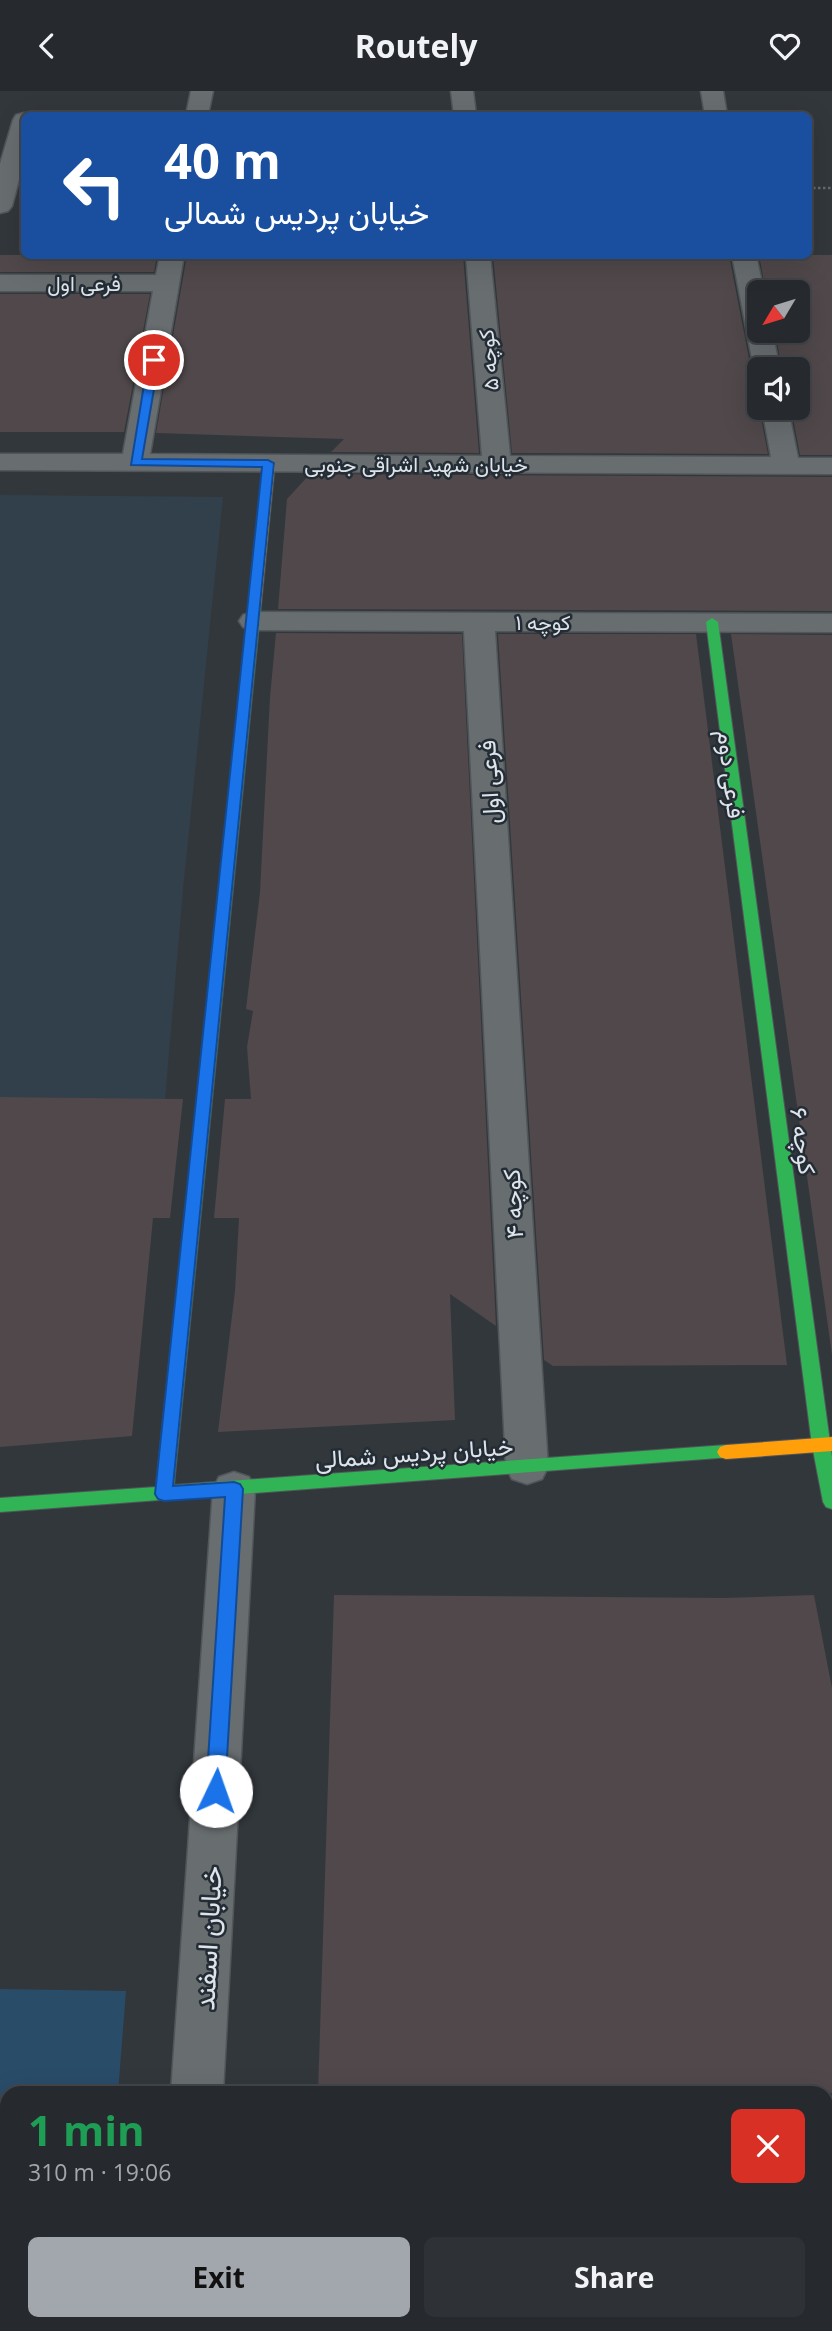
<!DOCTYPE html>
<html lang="en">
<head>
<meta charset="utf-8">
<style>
	:root { --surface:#26292d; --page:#2e3135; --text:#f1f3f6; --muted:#a4a6aa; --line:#424549; --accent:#a2a7ad }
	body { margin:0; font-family:"Open Sans",Vazirmatn,sans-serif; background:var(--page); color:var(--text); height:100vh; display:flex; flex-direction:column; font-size:26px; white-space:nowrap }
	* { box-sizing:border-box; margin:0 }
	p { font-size:23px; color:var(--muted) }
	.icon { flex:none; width:38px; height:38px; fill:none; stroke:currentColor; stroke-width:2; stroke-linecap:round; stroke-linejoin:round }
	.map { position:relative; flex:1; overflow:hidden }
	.details { position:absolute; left:0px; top:1995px; width:833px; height:245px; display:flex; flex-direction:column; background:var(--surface); border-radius:21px 21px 0 0; box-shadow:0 7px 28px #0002,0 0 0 2px var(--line) }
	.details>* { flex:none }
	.top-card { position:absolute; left:21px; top:21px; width:791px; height:147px; border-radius:10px; box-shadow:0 7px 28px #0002,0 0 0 2px var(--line); background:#1a4fa0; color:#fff; overflow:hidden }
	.needle { width:46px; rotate:232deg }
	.fabs { position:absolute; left:747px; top:189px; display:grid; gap:14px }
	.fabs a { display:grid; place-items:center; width:63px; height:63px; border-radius:10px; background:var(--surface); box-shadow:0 7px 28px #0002,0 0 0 2px var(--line); font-size:35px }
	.pin { position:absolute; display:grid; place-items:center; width:60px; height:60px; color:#fff; margin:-30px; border:4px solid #fff; border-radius:50%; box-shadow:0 2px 7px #0007 }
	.me { position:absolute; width:77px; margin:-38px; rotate:3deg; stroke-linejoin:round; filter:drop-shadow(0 0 5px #0008) }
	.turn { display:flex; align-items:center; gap:24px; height:147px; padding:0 28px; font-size:32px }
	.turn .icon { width:91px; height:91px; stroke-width:2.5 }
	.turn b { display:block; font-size:49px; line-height:60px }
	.round { display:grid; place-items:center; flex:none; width:74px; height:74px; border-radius:10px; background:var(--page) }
	.head { display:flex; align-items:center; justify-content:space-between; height:119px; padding:0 28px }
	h1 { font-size:42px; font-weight:700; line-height:52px; color:#1e9e55 }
	.cta { display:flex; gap:14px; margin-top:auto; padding:14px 28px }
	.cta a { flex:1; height:80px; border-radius:10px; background:var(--accent); color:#111; font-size:28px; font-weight:700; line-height:80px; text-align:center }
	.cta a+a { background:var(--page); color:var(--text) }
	header { display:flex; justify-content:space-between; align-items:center; height:91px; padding:0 28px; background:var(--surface); font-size:32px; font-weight:700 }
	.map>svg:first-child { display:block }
	.built { fill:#32404c }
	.green { fill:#294c69 }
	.building { fill:#50484a }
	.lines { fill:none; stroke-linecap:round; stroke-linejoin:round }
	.street-casing { stroke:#51565a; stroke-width:3 }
	.fast-casing { stroke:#51565a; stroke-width:2 }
	.slow-casing { stroke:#51565a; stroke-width:2 }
	.path { stroke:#676a6d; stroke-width:2.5; stroke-dasharray:2.5 2.5; stroke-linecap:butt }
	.street { fill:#686d70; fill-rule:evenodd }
	.fast { fill:#30b455; fill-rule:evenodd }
	.slow { fill:#ff9f0a; fill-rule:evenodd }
	.route { fill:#1a73e8; stroke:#114b97; stroke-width:2 }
	.labels { text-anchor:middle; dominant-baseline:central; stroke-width:5; stroke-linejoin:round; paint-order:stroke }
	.far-street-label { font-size:21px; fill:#dee4ea; stroke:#242d35 }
	.street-label { font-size:24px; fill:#dee4ea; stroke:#242d35 }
	.near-street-label { font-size:28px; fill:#dee4ea; stroke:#242d35 }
</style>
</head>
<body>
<header><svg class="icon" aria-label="back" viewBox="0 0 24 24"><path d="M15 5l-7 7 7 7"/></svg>Routely<svg class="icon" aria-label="heart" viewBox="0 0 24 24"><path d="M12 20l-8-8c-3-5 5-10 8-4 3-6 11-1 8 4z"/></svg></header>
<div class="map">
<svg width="832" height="2240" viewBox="0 0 832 2240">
	<rect width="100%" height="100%" fill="#32373c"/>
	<!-- built -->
	<path class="built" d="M0,404L223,406L183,798L165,1008L0,1006Z"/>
	<!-- green -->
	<path class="green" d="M0,1898L126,1900L118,2002H7V2233H100L99,2240H0Z"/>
	<!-- building -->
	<g class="building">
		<path d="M0,164H157L154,181H0Z"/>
		<path d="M187,164H463L479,362L331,361L344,348L156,342Z"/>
		<path d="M493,164H729L751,278L760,286L759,317L768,363L512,362Z"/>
		<path d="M759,164H832V364H800L791,317H798V278H782L775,240H798V201H766Z"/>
		<path d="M0,203H150L124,341H0Z"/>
		<path d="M310,383L832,386V520L278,518L287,408Z"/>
		<path d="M276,542L462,543L496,1235L450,1203L455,1329L218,1341L235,1200L239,1127H214L225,1008H251L247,956L253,920L246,918L260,801L270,606Z"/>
		<path d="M498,543H696L787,1274L553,1275L544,1269Z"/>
		<path d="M731,543L832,544V1264Z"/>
		<path d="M0,1006L183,1008L170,1127H153L132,1345L0,1356Z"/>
		<path d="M334,1504L724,1507L814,1504L832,1597V2002H318Z"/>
	</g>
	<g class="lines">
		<!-- street casing -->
		<g class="street-casing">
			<g id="street">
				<path d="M191,0H213L208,24H186Z"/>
				<path d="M451,0H473L476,24H454Z"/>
				<path d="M701,0H723L727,24H705Z"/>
				<path d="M24,22L32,24H24V69L12,115L8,120L0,122V73L13,29L16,24Z"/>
				<path d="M160,164H184L150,363L482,365L466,164H490L510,365L771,366L762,317H788L798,367H832V383L0,379V363H123L153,200H0V184H156Z"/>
				<path d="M732,164H756L764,201H760V240H772L780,278H760V284L754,278Z"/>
				<path d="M254,521L832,523V541L495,540L548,1376L542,1388L527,1393L512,1388L506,1376L464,540L254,539L243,536L239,530L243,524Z"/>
				<path d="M234,1381L249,1386L255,1398L223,2002H171L213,1398L219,1386Z"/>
				<rect x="156" y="2233" width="54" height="7"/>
			</g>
		</g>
		<!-- fast casing -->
		<g class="fast-casing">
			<g id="fast">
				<path d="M255,510L261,514L174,1394L726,1354L732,1356L735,1361L732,1366L0,1421V1407L156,1396L249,514Z"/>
				<path d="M712,527L718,531L832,1366V1418L826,1416L823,1411L812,1354L706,531Z"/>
			</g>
		</g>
		<!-- slow casing -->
		<g class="slow-casing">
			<g id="slow">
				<path d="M269,369L275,372L261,514L255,518L249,514L263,372Z"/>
				<path d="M832,1346V1360L726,1368L720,1366L717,1361L720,1356L726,1354Z"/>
			</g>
		</g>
		<!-- path -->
		<path class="path" d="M808,97H832"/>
		<!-- street -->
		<use href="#street" class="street"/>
		<!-- fast -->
		<use href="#fast" class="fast"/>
		<!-- slow -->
		<use href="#slow" class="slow"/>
	</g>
	<!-- route -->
	<path class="route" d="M154,266L159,269L142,368L268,369L274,372L173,1395L234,1391L240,1393L243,1398L225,1700L222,1706L216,1708L209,1706L206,1700L225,1406L164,1410L158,1408L155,1403L262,376L131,374L148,269Z"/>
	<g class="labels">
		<!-- far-street labels -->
		<g class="far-street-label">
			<text x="84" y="192">فرعی اول</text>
			<text transform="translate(488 269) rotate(-95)">کوچه ۵</text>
			<text x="416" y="373">خیابان شهید اشراقی جنوبی</text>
			<text x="543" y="531">کوچه ۱</text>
		</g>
		<!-- street labels -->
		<g class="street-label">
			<text transform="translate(732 683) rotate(83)">فرعی دوم</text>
			<text transform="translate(488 691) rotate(-93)">فرعی اول</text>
			<text transform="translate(804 1050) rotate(82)">کوچه ۶</text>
			<text transform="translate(512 1113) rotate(-93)">کوچه ۴</text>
			<text transform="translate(414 1361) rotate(-4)">خیابان پردیس شمالی</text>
		</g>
		<!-- near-street labels -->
		<g class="near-street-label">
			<text transform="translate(207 1847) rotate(-87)">خیابان اسفند</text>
		</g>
	</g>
</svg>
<div class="fabs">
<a><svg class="needle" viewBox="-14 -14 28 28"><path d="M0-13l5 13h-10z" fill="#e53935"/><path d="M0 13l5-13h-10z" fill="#a4a6aa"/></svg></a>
<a><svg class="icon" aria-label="sound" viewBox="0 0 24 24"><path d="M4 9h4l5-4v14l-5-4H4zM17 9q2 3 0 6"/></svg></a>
</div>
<div class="pin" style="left:154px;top:269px;background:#d93025"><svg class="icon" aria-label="arrive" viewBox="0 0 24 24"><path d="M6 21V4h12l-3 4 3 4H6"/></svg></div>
<svg class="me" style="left:216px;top:1700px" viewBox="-20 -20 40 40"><circle r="19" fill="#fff"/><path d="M0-13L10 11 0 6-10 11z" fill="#1a73e8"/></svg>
<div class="top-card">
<div class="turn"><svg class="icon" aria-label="left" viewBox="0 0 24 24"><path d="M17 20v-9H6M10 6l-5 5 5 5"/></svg><div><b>40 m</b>خیابان پردیس شمالی</div></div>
</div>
<section class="details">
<div class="head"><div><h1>1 min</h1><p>310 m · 19:06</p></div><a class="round" style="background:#d93025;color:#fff"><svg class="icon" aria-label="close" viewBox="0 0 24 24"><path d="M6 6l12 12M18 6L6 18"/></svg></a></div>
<div class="cta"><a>Exit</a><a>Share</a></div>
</section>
</div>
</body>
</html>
